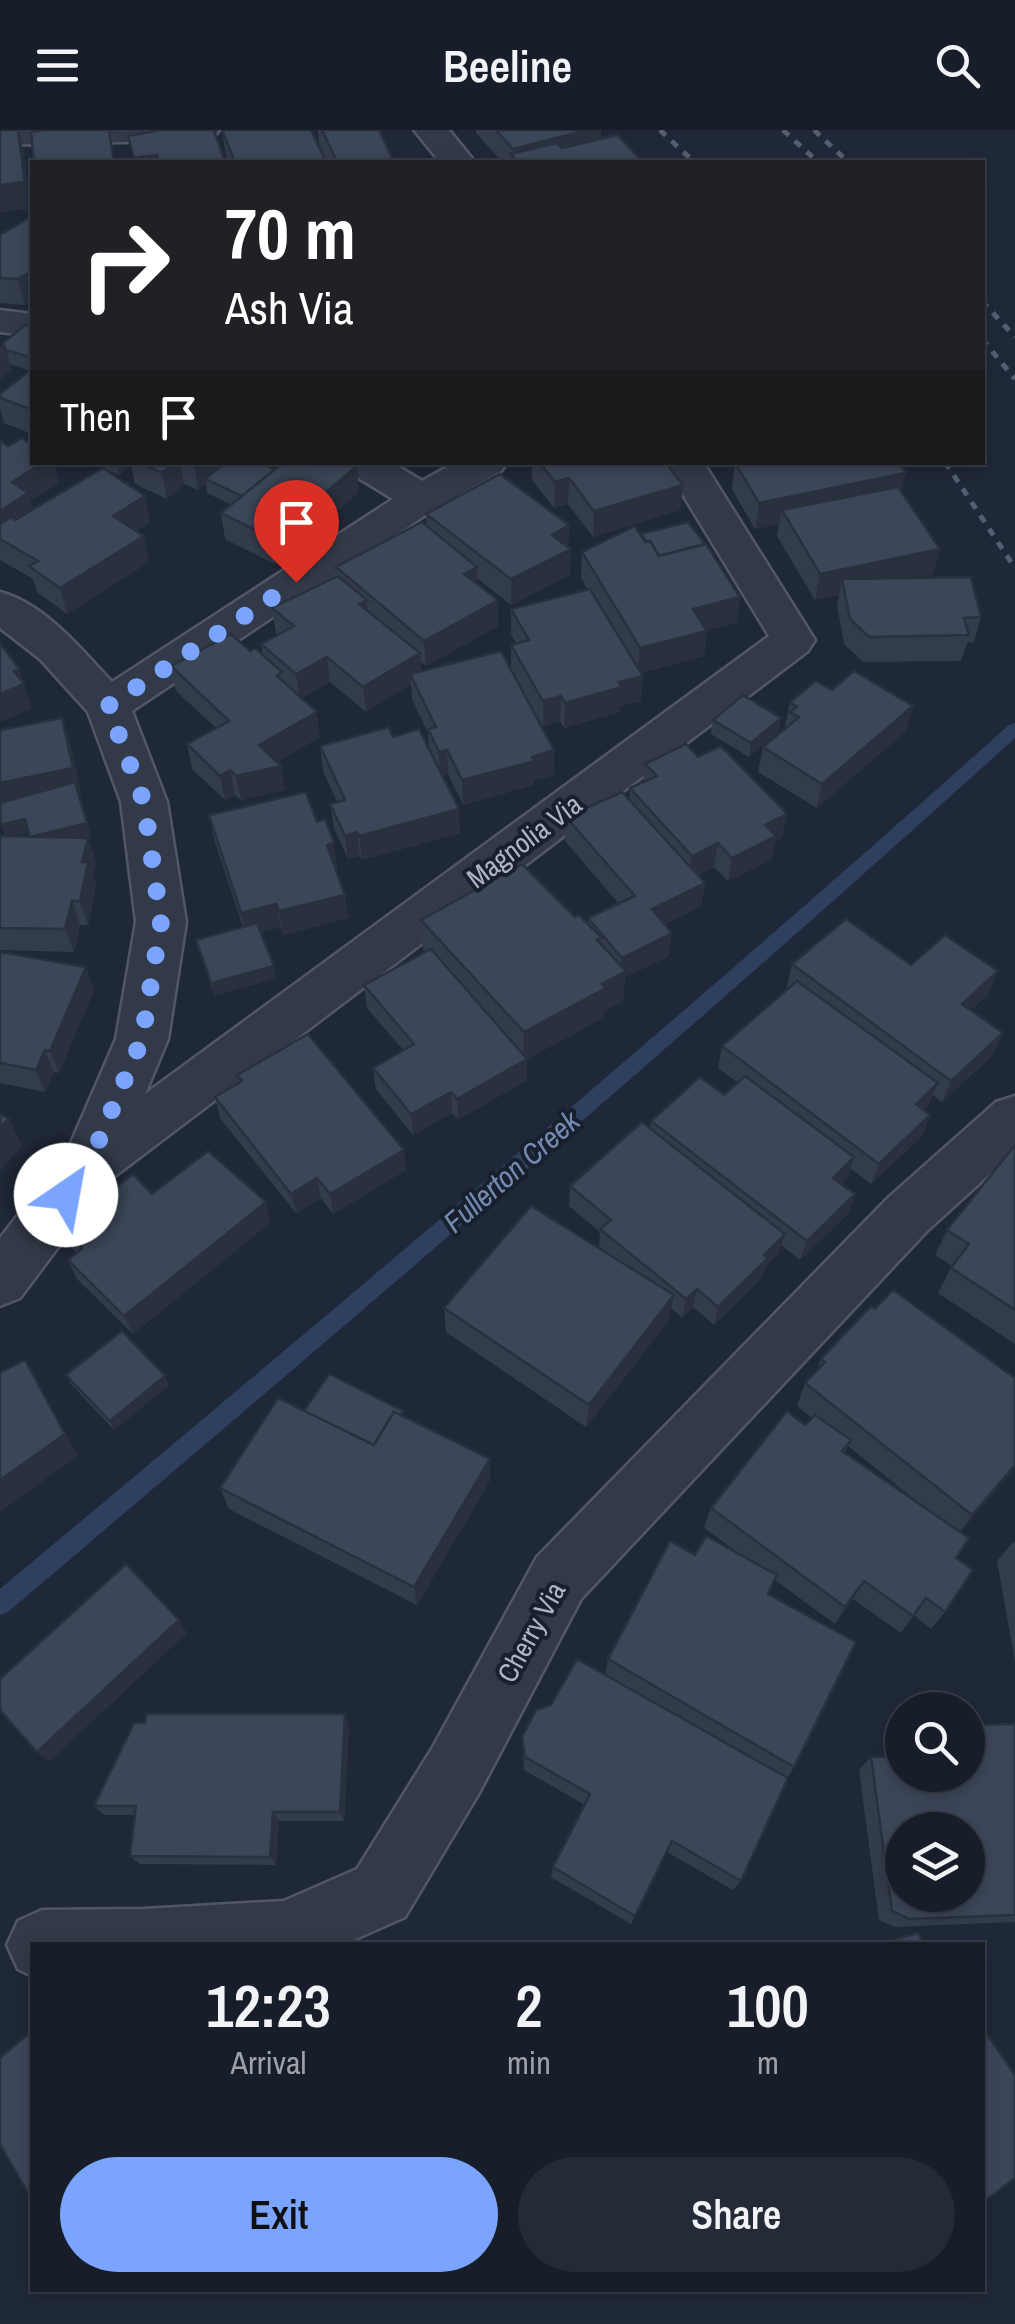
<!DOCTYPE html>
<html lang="en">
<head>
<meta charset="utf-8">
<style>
	:root { --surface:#171e2a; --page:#242b36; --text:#f1f3f6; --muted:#9ea2a8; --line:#363c47; --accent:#7aa4fd }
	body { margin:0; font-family:"Archivo Narrow",sans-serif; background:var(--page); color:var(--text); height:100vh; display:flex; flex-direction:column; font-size:38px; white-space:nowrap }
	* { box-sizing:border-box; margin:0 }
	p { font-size:32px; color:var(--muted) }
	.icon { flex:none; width:55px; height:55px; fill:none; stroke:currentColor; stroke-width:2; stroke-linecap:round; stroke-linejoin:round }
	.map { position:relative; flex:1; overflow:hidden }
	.side { position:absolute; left:30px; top:1812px; width:955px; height:350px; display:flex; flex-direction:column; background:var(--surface); border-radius:0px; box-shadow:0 5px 15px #0003,0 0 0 2px var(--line) }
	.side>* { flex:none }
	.hud { position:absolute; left:30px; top:30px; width:955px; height:305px; border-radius:0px; box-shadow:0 5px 15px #0003,0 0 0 2px var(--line); background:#202124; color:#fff; overflow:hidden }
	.fabs { position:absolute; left:885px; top:1562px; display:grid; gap:20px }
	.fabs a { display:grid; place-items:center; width:100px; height:100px; border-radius:50%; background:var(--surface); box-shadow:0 5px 15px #0003,0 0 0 2px var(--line); font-size:50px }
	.pin { position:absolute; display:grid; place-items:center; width:85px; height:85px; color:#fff; margin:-102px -42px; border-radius:50% 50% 50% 0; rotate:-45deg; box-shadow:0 0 10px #0007 }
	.pin .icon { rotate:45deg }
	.me { position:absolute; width:110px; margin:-55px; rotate:33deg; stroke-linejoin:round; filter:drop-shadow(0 0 8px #0008) }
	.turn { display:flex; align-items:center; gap:35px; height:210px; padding:0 30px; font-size:45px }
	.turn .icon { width:130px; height:130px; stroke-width:2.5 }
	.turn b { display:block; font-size:70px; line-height:85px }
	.then { display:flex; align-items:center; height:95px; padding:0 30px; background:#0003; gap:20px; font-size:38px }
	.eta { display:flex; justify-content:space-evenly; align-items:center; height:170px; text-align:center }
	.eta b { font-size:60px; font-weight:600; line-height:70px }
	.action { display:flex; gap:20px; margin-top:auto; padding:20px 30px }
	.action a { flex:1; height:115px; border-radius:60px; background:var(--accent); color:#111; font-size:40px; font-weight:600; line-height:115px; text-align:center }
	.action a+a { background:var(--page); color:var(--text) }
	header { display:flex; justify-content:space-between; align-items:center; height:130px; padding:0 30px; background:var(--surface); font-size:45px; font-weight:600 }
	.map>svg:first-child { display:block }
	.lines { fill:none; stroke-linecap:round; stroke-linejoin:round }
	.stream { fill:#2f405f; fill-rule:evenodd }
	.minor-casing { stroke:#505766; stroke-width:5 }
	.minor { fill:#323a49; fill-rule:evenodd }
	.rail { stroke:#545e70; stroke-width:5; stroke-dasharray:8 8; stroke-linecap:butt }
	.wall { fill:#333c4c; fill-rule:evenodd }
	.shaded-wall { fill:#29313e }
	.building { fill:#3b4658; stroke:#29313e; stroke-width:2.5; fill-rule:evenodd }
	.route { stroke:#7aa4fd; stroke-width:18; stroke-dasharray:0 32.4 }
	.labels { text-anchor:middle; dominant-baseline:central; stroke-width:8; stroke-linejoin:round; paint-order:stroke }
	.street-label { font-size:28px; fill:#adb4c5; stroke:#181f2d }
	.water-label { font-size:30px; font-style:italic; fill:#7389b0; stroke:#181f2d }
</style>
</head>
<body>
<header><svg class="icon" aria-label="menu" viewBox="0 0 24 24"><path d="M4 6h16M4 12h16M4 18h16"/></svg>Beeline<svg class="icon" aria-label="search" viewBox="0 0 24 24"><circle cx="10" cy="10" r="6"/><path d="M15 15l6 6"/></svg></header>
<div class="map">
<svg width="1015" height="2194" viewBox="0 0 1015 2194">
	<rect width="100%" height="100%" fill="#1f2838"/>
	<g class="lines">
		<!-- stream -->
		<path class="stream" d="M1015,593V608C685,907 347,1194 8,1482L0,1485V1459C340,1175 679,890 1009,595Z"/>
		<!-- minor casing -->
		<g class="minor-casing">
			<g id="minor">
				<path d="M0,0H219L214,7L202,10L0,15Z"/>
				<path d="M414,0H449L475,32H440Z"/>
				<path d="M0,180L32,184V206L0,202Z"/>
				<path d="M341,332H391L422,351L456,332H507L501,341L436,378L132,581L167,672L186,792L168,909L145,964L769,506L663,332H703L815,510L808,521L107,1052L20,1168L0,1176V1108L67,1022L116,909L136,792L121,672L88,582L40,529L0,498V462C45,474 81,519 112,552L393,369L347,341Z"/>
				<path d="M1015,966V1021L927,1101L581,1469L479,1663L405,1787L342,1815H32V1846L18,1839L7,1815L18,1791L42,1780L144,1779L284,1771L357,1739L433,1617L537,1427L889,1067L996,972Z"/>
			</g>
		</g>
		<!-- minor -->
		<use href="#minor" class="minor"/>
		<!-- rail -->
		<g class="rail">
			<path d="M660,0L694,32"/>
			<path d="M783,0L818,32"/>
			<path d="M814,0L848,32"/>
			<path d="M982,171L1015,207"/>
			<path d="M982,209L1015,249"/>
			<path d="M945,332L1015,438"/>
		</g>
	</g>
	<!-- wall -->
	<g class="wall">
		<path d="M222,0L326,32H229L226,26Z"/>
		<path d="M318,0H379L394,32H327L319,13Z"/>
		<path d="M476,0H601V9L643,32H502L476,3Z"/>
		<path d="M32,86V171L25,175L0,173V105Z"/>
		<path d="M32,198V304L4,293L0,278V264L31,241L10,234L12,240L3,213Z"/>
		<path d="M0,311L59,353L30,371L33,380L150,392L136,401L149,432L67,484L37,462L33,449L0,430Z"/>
		<path d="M95,332H259L275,340L359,362L275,434L225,409L221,383L232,375L207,363L206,354L198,360L184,354L167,369L135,354L131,335L119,345L96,335Z"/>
		<path d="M532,332H665L683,355L680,380L593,407L568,374L554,378L532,350Z"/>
		<path d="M735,333L906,343L901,362L940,419L933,445L918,448L981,487L974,512L967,513L961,531L863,532L844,514L837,475L839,465L815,470L777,406L779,394L755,399L732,359Z"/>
		<path d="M426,384L569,395L568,417L570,445L511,475L477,448V454L498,496L426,536L421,532V541L554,645L534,650V655L463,675L448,644L442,646L460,703L362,730L360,726L348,729L334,698L330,674L337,672L323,641L320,616L393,607L429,620L428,603L412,569L411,554L366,582L330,552L302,568L320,607L277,632L285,660L241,670L235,665L225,670L192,639L187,614L216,598L176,561L171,536L250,521L263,525L261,514L278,505L276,503L272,478L337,447L336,437L427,396Z"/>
		<path d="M640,405L740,467L737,493L707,500L704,526L641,543V571L620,576V582L564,598L560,591L543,596L511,540V515L516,513L511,504V479L588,460L581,448L582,422Z"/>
		<path d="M832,560L913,576L906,601L817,678L758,642L763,617L786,598L785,597L790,572Z"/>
		<path d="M781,588L779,601L749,627L711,604L713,590Z"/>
		<path d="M70,613L81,663H79L91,706L83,708L96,732L93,745L96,755L88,795H80L74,822L0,820V706H5ZM29,702L30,706H14Z"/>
		<path d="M698,627L787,684L782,708L775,711L771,730L728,751L714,737L698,745L705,753L701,776L665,794L669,826L625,847L623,871L604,881L603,888L527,929V950L458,990L452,983L413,1005L376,959L373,938L403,920L367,878L364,855L425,823L423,820L421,790L575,787L588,794V788L619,774L565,711L566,687L629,670L630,658L643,652L645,634Z"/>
		<path d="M209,685L317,692L334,713L337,737L335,738L348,788L283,805L281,797L261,802L276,848L214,866L196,810L243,797L214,709Z"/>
		<path d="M0,822L94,860L59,943L54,942L45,962L0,953Z"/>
		<path d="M792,834L911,835L989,864L971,880L1003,903L993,925L942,972L933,965L929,974L923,980L930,985L922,1006L871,1054L850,1038L847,1048L841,1054L855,1064L848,1084L800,1130L781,1115L779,1123L765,1137L762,1147L714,1195L693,1177L682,1188L671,1178L669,1190L586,1297L446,1202L444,1178L599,1118L600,1102L569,1076L570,1056L650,998L651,991L724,965L738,953L718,938L722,916L789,859L787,857Z"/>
		<path d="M237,945L406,1040L333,1084L321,1068L296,1083L220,988L215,967L239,953Z"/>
		<path d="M1015,1015V1214L938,1163L952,1136L935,1125L947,1100Z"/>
		<path d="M152,1064L271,1092L133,1204L77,1149L68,1130L76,1123L72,1118L62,1099Z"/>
		<path d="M821,1229L1015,1338L960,1402L945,1482L931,1499L914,1485L901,1503L853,1469L835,1494L775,1450L768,1464L794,1637L787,1648L741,1751L733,1760L667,1722L631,1794L551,1747L553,1737L585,1675L524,1640L522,1607L551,1575L605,1545L608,1529L695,1425L744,1427L704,1398L711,1378L812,1288L797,1276L805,1253L816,1242ZM848,1316L920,1374L845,1322Z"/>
		<path d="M66,1245L169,1255L114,1300L71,1254Z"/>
		<path d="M304,1281L404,1287L490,1350L417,1475L229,1379L220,1358Z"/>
		<path d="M1013,1412H1015V1532L997,1431Z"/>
		<path d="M1015,1594V1792L895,1797L879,1790L859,1640L871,1627L902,1645Z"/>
		<path d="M349,1595L344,1691H279L276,1735L140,1734L130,1726L135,1685H104L94,1676Z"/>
	</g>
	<!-- shaded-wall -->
	<g class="shaded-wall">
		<path d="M18,0L24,23L31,79L0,82V55Z"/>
		<path d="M587,0H601L600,22L513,27V19Z"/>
		<path d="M157,25L158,32H135L134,28Z"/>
		<path d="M32,141V171L25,175L18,149Z"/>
		<path d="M4,214L12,240L0,250V217Z"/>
		<path d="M44,332H54L59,353L30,371L35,389L0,409V381L12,352Z"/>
		<path d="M116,332H130L131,335L119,345Z"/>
		<path d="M174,332H180L184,354L167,369L162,343Z"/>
		<path d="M196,332H230L205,349L206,354L198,360L194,334Z"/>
		<path d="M357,336L359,362L275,434L272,408Z"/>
		<path d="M906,343L899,369L782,380L779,394L755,399L759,373Z"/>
		<path d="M569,348L568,374L554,378L555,352Z"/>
		<path d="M683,355L680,380L593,407L594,381Z"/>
		<path d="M145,366L150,392L119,411L113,386Z"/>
		<path d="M569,395L568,421L571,419L570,445L511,475V449L552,405Z"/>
		<path d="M144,406L149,432L67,484L60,458Z"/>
		<path d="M940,419L933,445L845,463L842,449L839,465L815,470L820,444Z"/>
		<path d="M477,437V462L464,444Z"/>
		<path d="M740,467L737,493L690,504L693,479Z"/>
		<path d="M367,470L369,496L359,474Z"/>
		<path d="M498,470V496L426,536L424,511Z"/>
		<path d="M707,501L704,526L637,544L640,518Z"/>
		<path d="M420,523L422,548L410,544L411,554L366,582L363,557Z"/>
		<path d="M327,527L330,552L300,569L296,544Z"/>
		<path d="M19,539L32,579L0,592V564L14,541Z"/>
		<path d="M643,546L641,571L620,576V582L564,598L565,573L619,552Z"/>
		<path d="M561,566L560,591L543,596V571Z"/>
		<path d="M913,576L906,601L817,678L822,654Z"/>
		<path d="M317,582L320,607L263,640L259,615Z"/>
		<path d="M62,588L70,613L81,663H79L91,706L35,720L30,707L87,693L0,679V653Z"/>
		<path d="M781,588L779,601L749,627L751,613Z"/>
		<path d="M447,620L448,644L440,646L439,622Z"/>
		<path d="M554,620V645L534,650V655L463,675L462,650Z"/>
		<path d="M281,636L285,660L241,670L236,646Z"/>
		<path d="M230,640L235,665L225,670L220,646Z"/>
		<path d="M459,679L460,703L362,730L359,706Z"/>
		<path d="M787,684L782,708L775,711L771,730L728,751L732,728L765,695Z"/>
		<path d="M25,689L30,702L6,708L1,695Z"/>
		<path d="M357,702L360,726L348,729L345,706Z"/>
		<path d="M88,708L96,732L93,745L96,755L88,795L80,771L82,732Z"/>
		<path d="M334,713L337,737L330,739L327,715Z"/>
		<path d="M718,713L714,737L688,749L692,726Z"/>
		<path d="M705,753L701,776L649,802L652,779Z"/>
		<path d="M345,765L348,788L283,805L279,781Z"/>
		<path d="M72,771L80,795L74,822L65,799Z"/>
		<path d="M276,774L281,797L246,806L241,783Z"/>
		<path d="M672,803L669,826L625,847L623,871L604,881L603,888L527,929V950L458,990L457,969L523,931L524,902L620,844L622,828Z"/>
		<path d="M274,836L276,848L214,866L211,853Z"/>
		<path d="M86,837L94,860L59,943L50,921Z"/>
		<path d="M998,841L989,864L953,896L962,874Z"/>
		<path d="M1003,903L993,925L942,972L951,951Z"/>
		<path d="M45,920L54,942L45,962L36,940Z"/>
		<path d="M938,953L929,974L908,995L916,974Z"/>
		<path d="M451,962L452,983L413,1005L411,984Z"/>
		<path d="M930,985L922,1006L871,1054L879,1034Z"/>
		<path d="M9,989L22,1016L0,1041V998Z"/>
		<path d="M404,1020L406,1040L333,1084L330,1064Z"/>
		<path d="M854,1027L847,1048L826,1068L833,1048Z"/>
		<path d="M317,1048L321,1068L296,1083L291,1064Z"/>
		<path d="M855,1064L848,1084L800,1130L807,1111Z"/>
		<path d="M266,1072L271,1092L133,1204L124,1186Z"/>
		<path d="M785,1104L779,1123L765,1137L762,1147L714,1195L718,1177L764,1125Z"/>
		<path d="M697,1159L693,1177L682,1188L686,1169Z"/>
		<path d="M674,1165L669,1190L586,1297L589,1275Z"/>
		<path d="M25,1230L78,1326L0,1382V1350Z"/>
		<path d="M165,1246L169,1255L114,1300L110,1291Z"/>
		<path d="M490,1329V1350L417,1475L414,1457Z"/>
		<path d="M1015,1335V1338L958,1405L972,1385Z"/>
		<path d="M864,1451L853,1469L835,1494L845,1477Z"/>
		<path d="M179,1490L187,1503L49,1632L37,1622Z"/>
		<path d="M345,1584L349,1595L344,1691L340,1682Z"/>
		<path d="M273,1682L279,1691L276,1735L270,1727Z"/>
	</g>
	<!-- building -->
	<g class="building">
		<path d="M0,0H18L25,52L0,55Z"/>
		<path d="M44,0H109L114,32H34L31,2Z"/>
		<path d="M161,0H214L225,32H159L157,25L134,28L128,6Z"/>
		<path d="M222,0H311L326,32H235Z"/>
		<path d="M322,0H379L394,32H337Z"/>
		<path d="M496,0H587L513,19Z"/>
		<path d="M617,5L643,32H518L510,24L557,13L562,18Z"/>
		<path d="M434,28L436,32H403Z"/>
		<path d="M32,86V141L18,149L0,148V105Z"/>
		<path d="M25,195L32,198V228L6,220L3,213Z"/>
		<path d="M32,239V280L0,268V264Z"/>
		<path d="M22,308L32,315V332H44L12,352L28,363L0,381V311L8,316Z"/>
		<path d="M138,332H174L162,343Z"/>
		<path d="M226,332H259L275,340L242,366L205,349Z"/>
		<path d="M284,332H349L357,336L272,408L221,383Z"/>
		<path d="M539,332H665L683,355L594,381L569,348L555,352Z"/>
		<path d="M898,332L906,343L759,373L735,333Z"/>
		<path d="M103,338L145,366L113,386L144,406L60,458L29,436L38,431L0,409V394L11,387L15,390Z"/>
		<path d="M500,344L569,395L552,405L571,419L511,449L426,384Z"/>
		<path d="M898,357L940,419L820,444L782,380Z"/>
		<path d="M422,392L477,437L464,444L498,470L424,511L336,437Z"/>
		<path d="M688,392L705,414L659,426L650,411L646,412L641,404Z"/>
		<path d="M635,396L645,412L650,411L659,426L706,414L740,467L693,479L707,501L640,518L582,422Z"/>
		<path d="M338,446L367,470L359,474L420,523L363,557L327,527L296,544L261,514L294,496L272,478Z"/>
		<path d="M971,447L981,487L964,488L969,505L869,507L850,489L842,449Z"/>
		<path d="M590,459L643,546L619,552L622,557L565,573L561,566L543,571L511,515L529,510L511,479Z"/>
		<path d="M231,504L250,521L255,518L282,542L277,546L317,582L259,615L281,636L236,646L230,640L220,646L187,614L229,591L171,536Z"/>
		<path d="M0,513L19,539L14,541L24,554L0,564Z"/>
		<path d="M501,521L554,620L532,627L535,631L462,650L447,620L439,622L428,599L436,597L410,544Z"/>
		<path d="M854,541L913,576L822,654L763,617L799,587L790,582L797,577L790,572L816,551L832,560Z"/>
		<path d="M743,565L781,588L751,613L713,590Z"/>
		<path d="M62,588L73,638L0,653V600Z"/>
		<path d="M389,597L393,607L419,599L459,679L359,706L357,702L345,706L330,674L345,670L320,616Z"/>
		<path d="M686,614L698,627L721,616L787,684L765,695L776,706L732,728L718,713L692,726L630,658L657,646L645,634Z"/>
		<path d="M75,652L87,693L30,707L25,689L1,695L0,673Z"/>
		<path d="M306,662L317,692L325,689L334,713L327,715L345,765L279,781L276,774L241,783L209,685Z"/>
		<path d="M622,662L705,753L652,779L672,803L622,828L588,788L635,766L566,687Z"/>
		<path d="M0,706L88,708L82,732H88L80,771H72L65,799L0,798Z"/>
		<path d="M522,734L575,787L579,785L602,808L597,810L626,841L602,854L606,858L524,902L421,790Z"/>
		<path d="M846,789L911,835L945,805L998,841L962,874L1003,903L951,951L792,834Z"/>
		<path d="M257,793L274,836L211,853L196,810Z"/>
		<path d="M431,819L527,929L457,969L451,962L411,984L373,938L414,914L364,855Z"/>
		<path d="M0,822L86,837L50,921L45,920L36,940L0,933Z"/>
		<path d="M797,851L938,953L916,974L930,985L879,1034L722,916Z"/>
		<path d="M308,904L404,1020L330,1064L317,1048L291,1064L215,967L242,951L237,945Z"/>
		<path d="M745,946L854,1027L833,1048L855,1064L807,1111L651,991L700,947L724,965Z"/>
		<path d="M0,984L9,989L0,998Z"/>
		<path d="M642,992L785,1104L764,1125L768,1128L718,1177L697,1159L686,1169L600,1099L611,1090L570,1056Z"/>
		<path d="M1015,1015V1180L951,1138L969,1114L947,1100Z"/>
		<path d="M208,1021L266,1072L124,1186L68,1130L82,1118L62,1099L133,1044L152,1064Z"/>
		<path d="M531,1076L674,1165L589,1275L444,1178Z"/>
		<path d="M893,1160L1015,1248V1335L972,1385L805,1253L825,1232L821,1229L871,1176L875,1179Z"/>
		<path d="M122,1201L165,1246L110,1291L66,1245Z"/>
		<path d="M25,1230L65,1304L0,1350V1243Z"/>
		<path d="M329,1244L403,1281L400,1285L394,1282L374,1315L304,1281Z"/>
		<path d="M278,1268L374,1315L394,1282L490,1329L414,1457L220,1358Z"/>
		<path d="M787,1281L805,1295L815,1285L851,1310L842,1321L969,1408L956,1428L973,1440L945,1482L926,1468L913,1486L864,1451L845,1477L711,1378Z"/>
		<path d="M706,1406L777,1445L768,1464L856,1512L794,1637L608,1529L670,1411L695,1425Z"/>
		<path d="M126,1434L179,1490L37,1622L0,1580V1549Z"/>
		<path d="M577,1529L788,1648L741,1751L672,1711L635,1786L553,1737L590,1664L525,1627L522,1607L536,1580L551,1575Z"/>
		<path d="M146,1584H345L340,1682H273L270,1727L130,1726L136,1676H94L134,1593H145Z"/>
		<path d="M1015,1594V1785L909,1789L892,1781L871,1627L902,1626V1645H968V1595ZM902,1700H968V1765H902Z"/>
		<path d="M918,1803L926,1815H875L876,1814Z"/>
		<path d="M982,1897L1015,1945V2048L982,2073Z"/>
		<path d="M32,1901V2070L0,2014V1928Z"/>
	</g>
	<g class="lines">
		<!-- route -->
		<path class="route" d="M66,1065L88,1036L142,909L161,792L144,672L108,576L296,452"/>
	</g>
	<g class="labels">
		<!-- street labels -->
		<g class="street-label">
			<text transform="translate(524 711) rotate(-37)">Magnolia Via</text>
			<text transform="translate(531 1502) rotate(-61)">Cherry Via</text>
		</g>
		<!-- water labels -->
		<g class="water-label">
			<text transform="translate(511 1041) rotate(-41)">Fullerton Creek</text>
		</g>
	</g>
</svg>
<div class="fabs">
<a><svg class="icon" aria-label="search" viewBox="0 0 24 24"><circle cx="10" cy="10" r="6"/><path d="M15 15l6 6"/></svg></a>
<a><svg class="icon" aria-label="layers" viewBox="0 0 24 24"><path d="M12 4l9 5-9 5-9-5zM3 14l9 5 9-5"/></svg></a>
</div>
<div class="pin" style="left:296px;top:452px;background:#d93025"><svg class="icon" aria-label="arrive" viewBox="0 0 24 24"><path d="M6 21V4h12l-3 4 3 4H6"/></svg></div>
<svg class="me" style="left:66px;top:1065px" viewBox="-20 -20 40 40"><circle r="19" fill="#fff"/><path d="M0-13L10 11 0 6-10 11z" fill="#7aa4fd"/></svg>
<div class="hud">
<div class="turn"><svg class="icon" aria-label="right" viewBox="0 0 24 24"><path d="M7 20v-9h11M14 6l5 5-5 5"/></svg><div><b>70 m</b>Ash Via</div></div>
<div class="then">Then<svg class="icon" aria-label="arrive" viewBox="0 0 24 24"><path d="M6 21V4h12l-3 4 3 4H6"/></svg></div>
</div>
<section class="side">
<div class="eta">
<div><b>12:23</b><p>Arrival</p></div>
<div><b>2</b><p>min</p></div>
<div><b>100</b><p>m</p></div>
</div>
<div class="action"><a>Exit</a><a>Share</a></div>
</section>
</div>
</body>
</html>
